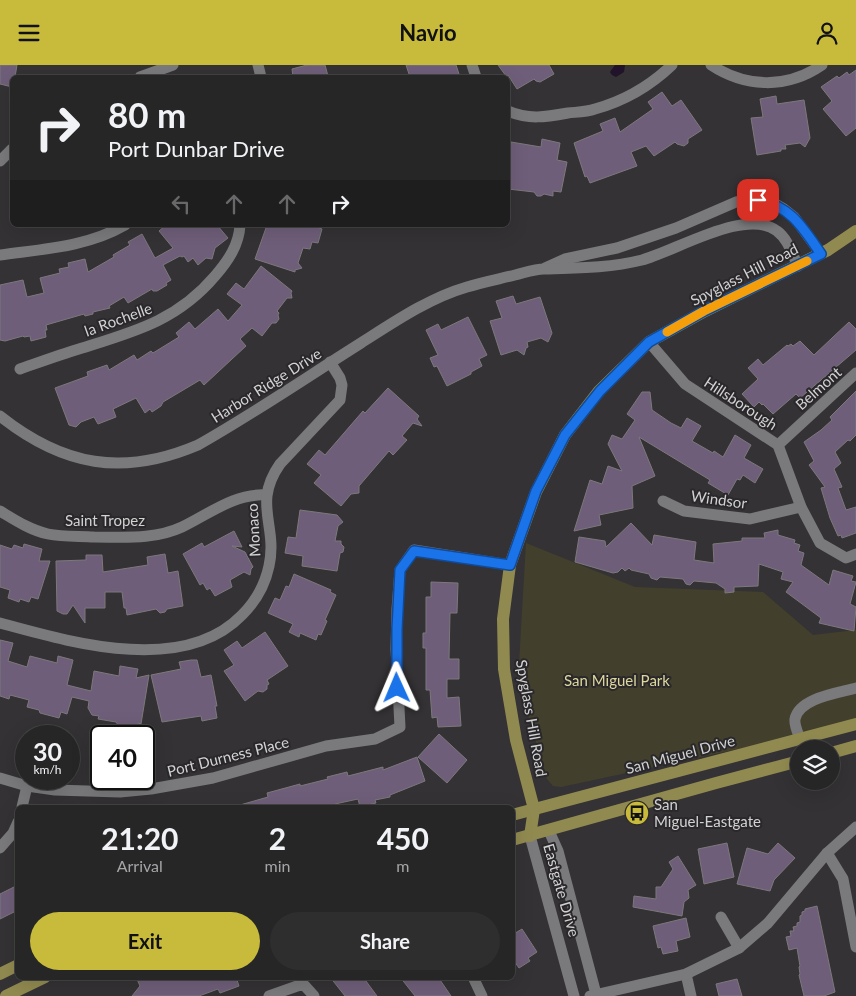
<!DOCTYPE html>
<html lang="en">
<head>
<meta charset="utf-8">
<style>
	:root { --surface:#272627; --page:#2f2e2f; --text:#f1f3f6; --muted:#a4a5a7; --line:#434344; --accent:#c8bb3b }
	body { margin:0; font-family:Lato,sans-serif; background:var(--page); color:var(--text); height:100vh; display:flex; flex-direction:column; font-size:19px; white-space:nowrap }
	* { box-sizing:border-box; margin:0 }
	p { font-size:16px; color:var(--muted) }
	.icon { flex:none; width:28px; height:28px; fill:none; stroke:currentColor; stroke-width:2; stroke-linecap:round; stroke-linejoin:round }
	.map { position:relative; flex:1; overflow:hidden }
	.panel { position:absolute; left:15px; top:740px; width:500px; height:175px; display:flex; flex-direction:column; background:var(--surface); border-radius:8px; box-shadow:0 5px 20px #0002,0 0 0 1px var(--line) }
	.panel>* { flex:none }
	.banner { position:absolute; left:10px; top:10px; width:500px; height:152px; border-radius:8px; box-shadow:0 5px 20px #0002,0 0 0 1px var(--line); background:#272627; color:var(--text); overflow:hidden }
	.controls { position:absolute; left:790px; top:675px; display:grid; gap:10px }
	.controls a { display:grid; place-items:center; width:50px; height:50px; border-radius:50%; background:var(--surface); box-shadow:0 5px 20px #0002,0 0 0 1px var(--line); font-size:25px }
	.speed { position:absolute; left:15px; top:660px; display:flex; gap:10px; font-size:25px; font-weight:700; text-align:center }
	.speed>* { display:grid; place-content:center; width:65px; height:65px; border-radius:50%; background:var(--surface); box-shadow:0 5px 20px #0002,0 0 0 1px var(--line); line-height:1 }
	.speed small { font-size:12px; font-weight:400 }
	.speed .limit { border:2px solid #111; border-radius:8px; background:#fff; color:#111 }
	.pin { position:absolute; display:grid; place-items:center; width:42px; height:42px; color:#fff; margin:-21px; border-radius:10px; box-shadow:0 2px 8px #0006 }
	.me { position:absolute; width:55px; margin:-28px; rotate:359deg; stroke-linejoin:round; filter:drop-shadow(0 0 4px #0008) }
	.turn { display:flex; align-items:center; gap:18px; height:105px; padding:0 15px; font-size:22px }
	.turn .icon { width:65px; height:65px; stroke-width:2.5 }
	.turn b { display:block; font-size:35px; line-height:42px }
	.lanes { display:flex; align-items:center; height:48px; padding:0 15px; background:#0003; justify-content:center; gap:25px; direction:ltr }
	.lanes .off { opacity:.35 }
	.eta { display:flex; justify-content:space-evenly; align-items:center; height:85px; text-align:center }
	.eta b { font-size:30px; font-weight:700; line-height:35px }
	.cta { display:flex; gap:10px; margin-top:auto; padding:10px 15px }
	.cta a { flex:1; height:58px; border-radius:30px; background:var(--accent); color:#111; font-size:20px; font-weight:700; line-height:58px; text-align:center }
	.cta a+a { background:var(--page); color:var(--text) }
	header { display:flex; justify-content:space-between; align-items:center; height:65px; padding:0 15px; background:var(--accent); color:#111; font-size:22px; font-weight:700 }
	.map>svg:first-child { display:block }
	.green { fill:#42402c }
	.water { fill:#211329 }
	.building { fill:#6f5e79; stroke:#7b797c }
	.lines { fill:none; stroke-linecap:round; stroke-linejoin:round }
	.minor { stroke:#7a797b; stroke-width:11 }
	.major { stroke:#918a50; stroke-width:12 }
	.route-casing { stroke:#114b97; stroke-width:12 }
	.route { stroke:#1a73e8; stroke-width:9 }
	.slow { stroke:#f59e0b; stroke-width:9 }
	.labels { text-anchor:middle; dominant-baseline:central; stroke-width:4; stroke-linejoin:round; paint-order:stroke }
	.street-label { font-size:15px; fill:#d2d2d3; stroke:#2a282a }
	.park-label { font-size:15px; fill:#ddd89d; stroke:#2a282a }
	.poi-label { font-size:15px; fill:#d2d2d3; stroke:#2a282a; text-anchor:start }
</style>
</head>
<body>
<header><svg class="icon" aria-label="menu" viewBox="0 0 24 24"><path d="M4 6h16M4 12h16M4 18h16"/></svg>Navio<svg class="icon" aria-label="person" viewBox="0 0 24 24"><circle cx="12" cy="8" r="4"/><path d="M4 21q1-7 8-7t8 7"/></svg></header>
<div class="map">
<svg width="856" height="931" viewBox="0 0 856 931">
	<rect width="100%" height="100%" fill="#343234"/>
	<!-- green -->
	<path class="green" d="M526,478L635,522L763,527L813,570L856,565V655L780,675L561,722L553,721L547,714L518,617Z"/>
	<!-- water -->
	<path class="water" d="M615,0H625L624,7L616,12L612,10L610,7Z"/>
	<!-- building -->
	<g class="building">
		<path d="M0,0H17L15,12H12V22L0,19Z"/>
		<path d="M307,0H325L328,11L321,12H293L292,4Z"/>
		<path d="M406,0H456L460,12H410Z"/>
		<path d="M498,0H549L554,9L540,17L536,16L534,14L517,24L508,10L506,11Z"/>
		<path d="M856,5V63L846,71L823,44L832,36L821,22L837,11L839,13L847,7L849,10Z"/>
		<path d="M662,27L672,41L681,35L702,65L688,74V78L684,81L677,79L675,77L654,91L646,81L631,87L637,101L590,118L587,111L585,112L574,78L603,66L600,59L615,53L620,67L653,44L648,37Z"/>
		<path d="M776,31L777,39L804,35L810,73L805,82L800,78L785,80L786,84H781V86L757,90L751,53L763,52L760,34Z"/>
		<path d="M542,74L560,78L557,95L567,97L561,127L553,126V131L544,129L541,131H537L534,127L508,124V94L511,77L541,82Z"/>
		<path d="M166,160H217L228,173L215,183L212,194L206,193L198,200L193,193L188,197L184,191L182,192L180,191L163,200L171,215L166,218L167,220L157,226H153L152,224L128,238L124,232L109,241L110,243L93,247V249L85,251L84,249L46,260L47,265H45L46,272L31,276L30,271L24,272L23,271L5,276L0,275V220L23,215L27,232L44,228L40,213L60,208L59,204L69,202L68,198L85,194L88,207L114,192L113,190L130,180L128,177L142,169L155,193L173,183L159,166Z"/>
		<path d="M267,160H318L317,162L322,164L318,178L312,177L310,184L303,183L298,198L302,203L295,205V207L255,194Z"/>
		<path d="M261,201L292,226L291,228L292,233H287L277,246L279,248L278,250L279,254L276,258H272L262,271L252,263L240,274L246,281L204,320L200,315L163,337L161,341L152,347L150,344L145,348L136,333L113,344L116,352L98,359L94,352L81,357L76,362L69,360L55,323L88,311L87,307L107,300L109,305L134,290L137,295L151,286L153,288L179,272L176,268L189,257L195,264L218,244L228,256L242,240L227,229L236,218L244,224Z"/>
		<path d="M513,231L516,239L540,232L552,268L548,277L541,273L527,277L528,282L526,283L524,290L517,285L501,290L490,256L502,253L496,236Z"/>
		<path d="M468,252L487,290L479,294L482,301L471,307V309L447,321L437,301L434,302L430,293L438,290L426,265L438,259L441,265Z"/>
		<path d="M849,257L856,264V285L800,333L796,329L773,349L763,339L762,340L759,337L754,342L742,329L758,314L748,303L758,294L763,300L787,280L788,281L791,279L793,281L800,276L814,290Z"/>
		<path d="M388,323L419,351L417,354L422,361L413,358L402,371L407,375L393,390L389,386L359,421V428L351,429L341,441L314,418L321,410L307,399L319,385L325,390L363,346L365,348Z"/>
		<path d="M856,326V370L850,376L848,375L835,387L841,398L834,404L842,422L838,423L846,445L856,442V468L842,473L841,470L838,471L830,453L821,423L825,422L809,400L814,396L804,377L821,365L832,355L830,352Z"/>
		<path d="M642,327H650L652,345L671,358L681,363L687,353L701,361L692,376L713,388L714,386L723,392L735,370L751,380L744,393L763,404L755,418L743,410L740,415L737,414L728,430L708,418L710,415L639,372L655,411L632,421L633,443L599,450L601,460L574,466L590,415L602,419L608,401L622,406L608,379L612,370L622,374L635,355L627,349Z"/>
		<path d="M300,445L337,450L343,457L338,461L335,476H341V479L344,482L343,487L340,488L337,506L302,501L303,491L285,488L288,472L296,473Z"/>
		<path d="M631,458L652,480L654,470L696,477L694,495L714,498L713,479L742,476V473H765L764,468L778,465V470L795,475L794,478L800,480L798,486L804,488L801,500L829,520L833,505L853,511L851,516L856,517L850,539L856,542L854,566L819,558L821,553L786,527L793,517L781,514L783,507L759,499L758,521L734,522V527L725,528V524L716,518L694,516L690,520L686,519L683,514L660,512L657,515L651,513L649,509L631,505L629,503L625,506L622,503L618,507L613,508L575,497L579,472L605,476L606,482Z"/>
		<path d="M234,466L242,482L232,481L245,487L253,502L251,504L250,510L244,507L230,515L232,522L215,531L210,523L207,525L203,518L200,520L183,489L202,478L204,482Z"/>
		<path d="M24,479L42,484L39,496H50L38,534L31,532L29,537L20,534L19,537L8,533L10,525L0,522V480L12,484L14,480L23,483Z"/>
		<path d="M165,489L168,508L178,506L183,541L167,544L165,547L160,548L156,544L127,550L126,543H124L122,527H105V543H85V558L73,540L67,549H63L57,546L56,496L86,495V490H102L103,507L148,500L147,492Z"/>
		<path d="M294,509L331,525L330,527L336,530L325,555L327,556L321,570L318,569L316,575L300,568L299,572L289,567L293,559L268,548L275,533L280,535L286,521L289,522Z"/>
		<path d="M431,517L458,518L457,548H450L449,594H459V614H447V633L459,632L461,661L438,662L437,652L432,653L430,625H426V583H423V568H426V532H431Z"/>
		<path d="M265,567L288,601L267,615L269,619L267,620V624L263,627L258,626L245,636L224,606L234,600L224,585L237,576L242,583Z"/>
		<path d="M0,575L13,578L8,596L27,602L30,591L57,598L58,591L73,595L67,620L91,626L94,606L119,611L120,601L138,604L136,613L149,610L141,659L138,658L137,667L121,664L116,657L98,654L99,651L92,650L88,643L89,636L72,632L67,649L61,647L59,653L40,648L39,645L27,642L29,635L10,630L9,634L0,631Z"/>
		<path d="M191,595H197L201,612L211,610L217,641H215L217,653L202,656L201,651L162,657L151,610L181,604L179,597Z"/>
		<path d="M439,669L467,695L447,718L418,692Z"/>
		<path d="M417,692L425,716L390,730V732L375,735L376,738L360,742L358,734L335,739L336,742H240V740L268,732L267,728L300,719V721L328,714L327,712L347,707L348,711L383,702V705Z"/>
		<path d="M727,778L734,812L704,819L698,784Z"/>
		<path d="M778,778L795,793L774,815L770,826L737,819L747,783L768,789Z"/>
		<path d="M678,791L696,820L688,825L689,833L684,837L682,851L633,842L634,831L656,834V822H661L673,804L669,797Z"/>
		<path d="M18,820V845L0,854V829Z"/>
		<path d="M817,841L835,927L824,931H804L799,910L800,909L799,902L800,901L797,883L789,885L786,872L791,871L790,866H794L793,862L797,861V858L800,857V851L802,850V847L805,846V844Z"/>
		<path d="M686,853L690,872L676,876L678,886L663,889L661,882L658,883L653,861Z"/>
		<path d="M522,864L537,887L528,893L530,896L519,903L512,893V870Z"/>
		<path d="M136,912H167L169,915L176,912H236L239,921L220,928L218,924L199,931H132L140,921Z"/>
		<path d="M330,912H363L377,931H345Z"/>
		<path d="M400,912H438L451,931H415Z"/>
		<path d="M737,914L742,931H719L716,919Z"/>
	</g>
	<g class="lines">
		<!-- minor -->
		<g class="minor">
			<path d="M258,0L261,12"/>
			<path d="M472,0L476,12"/>
			<path d="M711,0C746,23 787,24 822,0"/>
			<path d="M140,12L173,0"/>
			<path d="M508,46C528,55 546,52 568,48C577,47 586,47 595,44C624,36 650,21 672,0"/>
			<path d="M0,96L12,84"/>
			<path d="M0,190C43,184 87,182 125,160"/>
			<path d="M545,203L565,194L617,183L676,163L736,137L748,135L772,137L784,144L794,152L821,189"/>
			<path d="M649,277L685,319L778,380L801,442L820,478L846,493L856,489"/>
			<path d="M20,304C40,297 59,290 79,284C133,267 177,256 215,211C228,196 239,180 240,160"/>
			<path d="M0,351C63,401 123,412 198,380C253,349 307,312 361,278C394,257 429,233 467,222C483,217 499,214 515,210C524,208 534,204 544,204C577,203 610,203 642,195C676,186 746,142 777,166C788,174 792,189 798,201"/>
			<path d="M778,380L856,308"/>
			<path d="M663,436L684,446L750,454L801,442"/>
			<path d="M0,446C15,455 30,465 48,469C63,472 79,471 94,472C124,472 154,475 182,462C209,449 235,428 266,430"/>
			<path d="M0,558C70,577 183,611 242,550C255,537 265,520 269,501C278,460 252,439 280,399L340,335L342,320L340,313L330,297"/>
			<path d="M800,674C798,668 794,660 795,654C799,633 838,628 856,623"/>
			<path d="M0,713L27,721L55,725L120,727L151,724L213,713L326,681L375,674L400,662L396,584L397,544L400,505L414,485L510,500"/>
			<path d="M22,742L27,721"/>
			<path d="M549,766L558,786L596,929"/>
			<path d="M530,771L574,931"/>
			<path d="M0,783L13,768L18,757"/>
			<path d="M827,788L843,814L856,882"/>
			<path d="M721,852L739,883"/>
			<path d="M686,909L691,931"/>
			<path d="M473,912L482,931"/>
			<path d="M269,931L300,920L305,921L314,931"/>
			<path d="M590,931L686,909L739,883L768,858L827,788L856,762"/>
		</g>
		<!-- major -->
		<g class="major">
			<path d="M831,688L856,681"/>
			<path d="M512,750L856,659"/>
			<path d="M530,771L534,744L516,675L504,604L503,554L510,500L536,427L565,370L599,326L649,277L705,246L828,185L856,166"/>
			<path d="M512,775L716,718L799,696"/>
			<path d="M0,909L18,900"/>
			<path d="M6,931L45,912"/>
		</g>
	</g>
	<g class="lines">
		<!-- route casing -->
		<g class="route-casing">
			<path id="route" d="M397,623V564L400,505L414,486L510,500L536,426L565,370L600,326L649,277L704,246L821,189C803,163 791,141 758,135"/>
		</g>
		<!-- route -->
		<use href="#route" class="route"/>
		<!-- slow -->
		<path class="slow" d="M667,267L704,246L807,196"/>
	</g>
	<!-- icons -->
	<defs>
		<g id="bus-disc" transform="scale(1.25)"><circle r="9.5" fill="#c8bb3b" stroke="#2a282a"/><path d="M-5-6H5V4H4V6H2V4H-2V6H-4V4H-5ZM-3.5-4V0h7V-4ZM-3.5 1.2v1.5H-2V1.2ZM2 1.2v1.5H3.5V1.2Z" fill="#111"/></g>
	</defs>
	<g fill-rule="evenodd">
		<use href="#bus-disc" x="637" y="748"/>
	</g>
	<g class="labels">
		<!-- street labels -->
		<g class="street-label">
			<text transform="translate(744 209) rotate(-27)">Spyglass Hill Road</text>
			<text transform="translate(118 254) rotate(-20)">la Rochelle</text>
			<text transform="translate(266 320) rotate(-32)">Harbor Ridge Drive</text>
			<text transform="translate(818 323) rotate(-42)">Belmont</text>
			<text transform="translate(741 338) rotate(33)">Hillsborough</text>
			<text transform="translate(719 434) rotate(8)">Windsor</text>
			<text x="105" y="455">Saint Tropez</text>
			<text transform="translate(253 465) rotate(-93)">Monaco</text>
			<text transform="translate(532 653) rotate(80)">Spyglass Hill Road</text>
			<text transform="translate(680 689) rotate(-15)">San Miguel Drive</text>
			<text transform="translate(228 691) rotate(-14)">Port Durness Place</text>
			<text transform="translate(562 825) rotate(74)">Eastgate Drive</text>
		</g>
		<!-- park labels -->
		<g class="park-label">
			<text x="617" y="615">San Miguel Park</text>
		</g>
		<!-- poi labels -->
		<g class="poi-label">
			<text x="654" y="739">San<tspan x="654" dy="17">Miguel-Eastgate</tspan></text>
		</g>
	</g>
</svg>
<div class="controls">
<a><svg class="icon" aria-label="layers" viewBox="0 0 24 24"><path d="M12 4l9 5-9 5-9-5zM3 14l9 5 9-5"/></svg></a>
</div>
<div class="speed"><div>30<small>km/h</small></div><div class="limit">40</div></div>
<div class="pin" style="left:758px;top:135px;background:#d93025"><svg class="icon" aria-label="arrive" viewBox="0 0 24 24"><path d="M6 21V4h12l-3 4 3 4H6"/></svg></div>
<svg class="me" style="left:397px;top:623px" viewBox="-20 -20 40 40"><path d="M0-17L14 15 0 8-14 15z" fill="#1a73e8" stroke="#fff" stroke-width="4"/></svg>
<div class="banner">
<div class="turn"><svg class="icon" aria-label="right" viewBox="0 0 24 24"><path d="M7 20v-9h11M14 6l5 5-5 5"/></svg><div><b>80 m</b>Port Dunbar Drive</div></div>
<div class="lanes"><svg class="icon off" aria-label="left" viewBox="0 0 24 24"><path d="M17 20v-9H6M10 6l-5 5 5 5"/></svg><svg class="icon off" aria-label="ahead" viewBox="0 0 24 24"><path d="M12 20V5M6 11l6-6 6 6"/></svg><svg class="icon off" aria-label="ahead" viewBox="0 0 24 24"><path d="M12 20V5M6 11l6-6 6 6"/></svg><svg class="icon" aria-label="right" viewBox="0 0 24 24"><path d="M7 20v-9h11M14 6l5 5-5 5"/></svg></div>
</div>
<section class="panel">
<div class="eta">
<div><b>21:20</b><p>Arrival</p></div>
<div><b>2</b><p>min</p></div>
<div><b>450</b><p>m</p></div>
</div>
<div class="cta"><a>Exit</a><a>Share</a></div>
</section>
</div>
</body>
</html>
